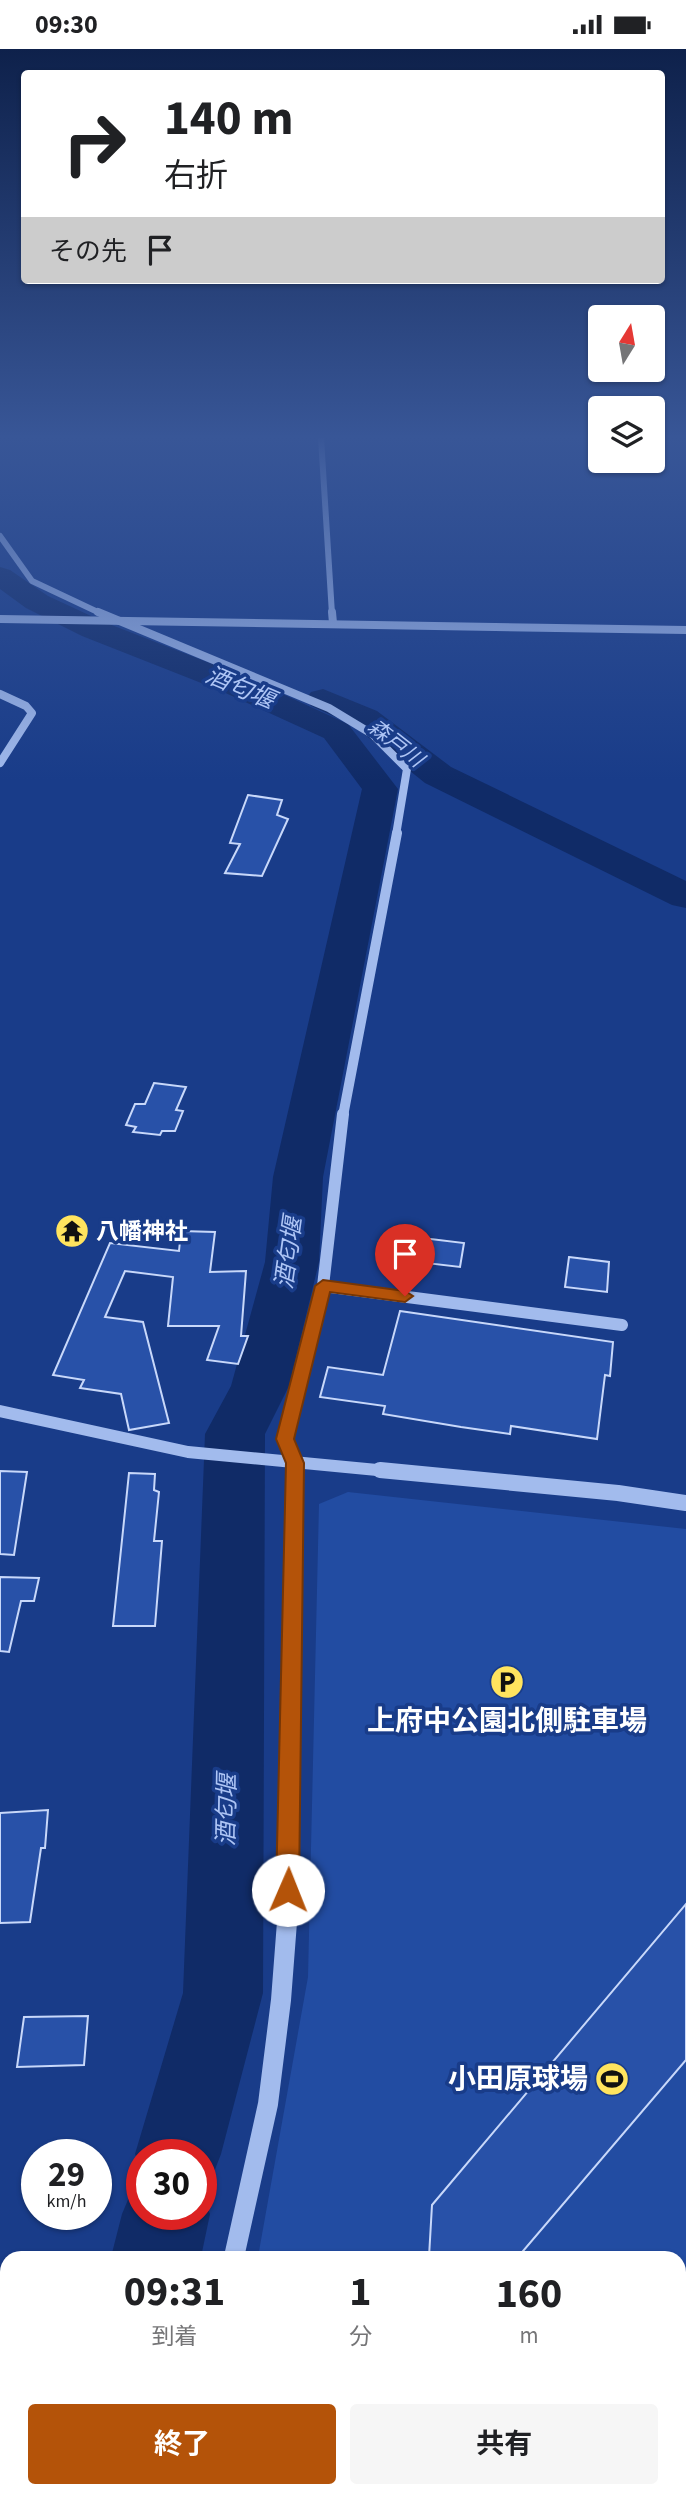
<!DOCTYPE html>
<html lang="ja">
<head>
<meta charset="utf-8">
<style>
	:root { --surface:#fff; --page:#f6f6f6; --text:#202124; --muted:#757577; --accent:#b45309 }
	body { margin:0; font-family:"Source Sans 3","Noto Sans JP",sans-serif; background:var(--page); color:var(--text); height:100vh; display:flex; flex-direction:column; font-size:26px; white-space:nowrap }
	* { box-sizing:border-box; margin:0 }
	p { font-size:23px; color:var(--muted) }
	.icon { flex:none; width:38px; height:38px; fill:none; stroke:currentColor; stroke-width:2; stroke-linecap:round; stroke-linejoin:round }
	.map { position:relative; flex:1; overflow:hidden }
	.panel { position:absolute; left:0px; top:2202px; width:686px; height:247px; display:flex; flex-direction:column; background:var(--surface); border-radius:21px 21px 0 0; box-shadow:0 2px 5px #0004 }
	.panel>* { flex:none }
	.banner { position:absolute; left:21px; top:21px; width:644px; height:214px; border-radius:7px; box-shadow:0 2px 5px #0004; background:#fff; color:var(--text); overflow:hidden }
	.needle { width:46px; rotate:11deg }
	.fabs { position:absolute; left:588px; top:256px; display:grid; gap:14px }
	.fabs a { display:grid; place-items:center; width:77px; height:77px; border-radius:7px; background:var(--surface); box-shadow:0 2px 5px #0004; font-size:35px }
	.speed { position:absolute; left:21px; top:2090px; display:flex; gap:14px; font-size:35px; font-weight:700; text-align:center }
	.speed>* { display:grid; place-content:center; width:91px; height:91px; border-radius:50%; background:var(--surface); box-shadow:0 2px 5px #0004; line-height:1 }
	.speed small { font-size:18px; font-weight:400 }
	.speed .limit { border:10px solid #d22; background:#fff; color:#111 }
	.pin { position:absolute; display:grid; place-items:center; width:60px; height:60px; color:#fff; margin:-72px -30px; border-radius:50% 50% 50% 0; rotate:-45deg; box-shadow:0 0 7px #0007 }
	.pin .icon { rotate:45deg }
	.me { position:absolute; width:77px; margin:-38px; rotate:1deg; stroke-linejoin:round; filter:drop-shadow(0 0 5px #0008) }
	.turn { display:flex; align-items:center; gap:24px; height:147px; padding:0 28px; font-size:32px }
	.turn .icon { width:91px; height:91px; stroke-width:2.5 }
	.turn b { display:block; font-size:49px; line-height:60px }
	.then { display:flex; align-items:center; height:66px; padding:0 28px; background:#0003; gap:14px; font-size:26px }
	.eta { display:flex; justify-content:space-evenly; align-items:center; height:119px; text-align:center }
	.eta b { font-size:42px; font-weight:700; line-height:49px }
	.primary-button { display:flex; gap:14px; margin-top:auto; padding:14px 28px }
	.primary-button a { flex:1; height:80px; border-radius:7px; background:var(--accent); color:#fff; font-size:28px; font-weight:700; line-height:80px; text-align:center }
	.primary-button a+a { background:var(--page); color:var(--text) }
	.status { display:flex; justify-content:space-between; align-items:center; height:49px; padding:0 35px; background:var(--surface); direction:ltr }
	.status svg { height:19px; fill:currentColor }
	.map>svg:first-child { display:block }
	.green { fill:#224ca2 }
	.lines { fill:none; stroke-linecap:round; stroke-linejoin:round }
	.river { fill:#102b67; fill-rule:evenodd }
	.building { fill:#2851a8; stroke:#c8d8fa; stroke-width:2 }
	.minor-far5 { stroke:#a2bbed; stroke-width:6 }
	.minor-far4 { stroke:#a2bbed; stroke-width:8 }
	.minor-far3 { stroke:#a2bbed; stroke-width:10 }
	.minor-far2 { stroke:#a2bbed; stroke-width:12 }
	.minor-far1 { stroke:#a2bbed; stroke-width:16 }
	.minor { stroke:#a2bbed; stroke-width:20 }
	.route { fill:#b45309; stroke:#753606; stroke-width:2 }
	.labels { text-anchor:middle; dominant-baseline:central; stroke-width:7; stroke-linejoin:round; paint-order:stroke }
	.far-water-label { font-size:21px; font-style:italic; fill:#aec5f5; stroke:#193c89 }
	.poi-label { font-size:23px; font-weight:bold; fill:#fff; stroke:#193c89; text-anchor:start }
	.water-label { font-size:24px; font-style:italic; fill:#aec5f5; stroke:#193c89 }
	.near-poi-label { font-size:28px; font-weight:bold; fill:#fff; stroke:#193c89 }
</style>
</head>
<body>
<div class="status"><b>09:30</b><svg viewBox="0 0 49 12"><path d="M0 12V9h3v3zM5 12V6h3v6zM10 12V3h3v9zM15 12V0h3v12zM26 1h20v11H26zM47 4h2v5h-2z"/></svg></div>
<div class="map">
<svg width="686" height="2448" viewBox="0 0 686 2448">
	<rect width="100%" height="100%" fill="#193c89"/>
	<!-- green -->
	<path class="green" d="M348,1443L686,1480V2448H218L219,2441H679V2208H258L308,1928L319,1455Z"/>
	<g class="lines">
		<!-- river -->
		<g class="river">
			<path d="M0,518L10,521L48,547L104,573L243,627L348,675L398,740L323,1128L319,1213L289,1337L265,1385L263,1944L221,2105L209,2136L201,2139V2105H142V2122L135,2105L183,1944L205,1385L231,1337L265,1213L273,1128L362,740L324,689L219,641L82,587L26,559L0,540Z"/>
			<path d="M323,640L377,662L451,718L686,832V859L672,856L425,734L353,676L311,657L306,650L311,643Z"/>
			<path d="M142,2131V2165H201V2143L210,2165L201,2208H111L122,2165L135,2134Z"/>
			<path d="M57,2441H155V2448H55Z"/>
		</g>
	</g>
	<!-- building -->
	<g class="building">
		<path d="M248,746L282,751L277,766L288,770L262,827L225,824L240,795L230,794Z"/>
		<path d="M154,1034L186,1038L176,1061L183,1062L175,1082H162L160,1086L133,1083L136,1078L126,1076L135,1055H145Z"/>
		<path d="M181,1182L215,1183L210,1223L246,1222L241,1287H248L238,1315L207,1311L219,1277H168L173,1228L125,1222L105,1268L143,1273L169,1374L129,1381L121,1345L80,1339L84,1331L53,1326L110,1194L179,1202Z"/>
		<path d="M414,1188L464,1194L460,1218L409,1212Z"/>
		<path d="M569,1208L609,1213L607,1243L565,1238Z"/>
		<path d="M400,1262L613,1293L610,1327L605,1326L597,1390L511,1377L510,1385L461,1378L383,1365L385,1357L320,1348L328,1318L383,1326Z"/>
		<path d="M0,1422L27,1423L14,1506L0,1505Z"/>
		<path d="M129,1424L155,1425L154,1441L159,1443L154,1492H162L155,1577H113Z"/>
		<path d="M0,1528L39,1529L34,1552H21L9,1603L0,1602Z"/>
		<path d="M48,1761L45,1799H41L30,1873L0,1874V1764Z"/>
		<path d="M686,1855V2011L518,2208H429L432,2156Z"/>
		<path d="M88,1967L84,2016L17,2018L24,1968Z"/>
	</g>
	<g class="lines">
		<!-- minor-far5 -->
		<g class="minor-far5">
			<path d="M321,389L332,565"/>
			<path d="M0,487L32,532L102,565"/>
		</g>
		<!-- minor-far4 -->
		<g class="minor-far4">
			<path d="M98,563L329,659L372,685L407,720L396,786"/>
			<path d="M332,563L333,574"/>
			<path d="M0,570L686,581"/>
			<path d="M0,645L26,657L32,664L0,714"/>
		</g>
		<!-- minor-far3 -->
		<path class="minor-far3" d="M343,1067L397,784"/>
		<!-- minor-far2 -->
		<g class="minor-far2">
			<path d="M323,1237L622,1276"/>
			<path d="M0,1362L188,1403L398,1423"/>
			<path d="M295,1423V1414L285,1390L323,1237L343,1065"/>
		</g>
		<!-- minor-far1 -->
		<g class="minor-far1">
			<path d="M380,1421L618,1444L686,1454"/>
			<path d="M286,1875L295,1421"/>
		</g>
		<!-- minor -->
		<g class="minor">
			<path d="M234,2208L268,2055L281,1951L287,1873"/>
			<path d="M189,2448L190,2441"/>
		</g>
	</g>
	<!-- sky -->
	<linearGradient id="sky" x2="0" y2="1"><stop stop-color="#0e214b"/><stop offset="0.53" stop-color="#385697"/><stop offset="1" stop-color="#385697" stop-opacity="0"/></linearGradient>
	<rect width="686" height="732" fill="url(#sky)"/>
	<!-- route -->
	<path class="route" d="M323,1231L405,1242L413,1247L405,1253L330,1243L294,1390L304,1414L299,1841L296,1848L288,1852L280,1848L276,1841L286,1414L276,1390L315,1237Z"/>
	<!-- icons -->
	<defs>
		<g id="temple-disc" transform="scale(1.75)"><circle r="9.5" fill="#ffe45e" stroke="#193c89"/><path d="M0-6L5-2H3V0L6.5 2.5H4V6H1.5V3h-3V6H-4V2.5H-6.5L-3 0V-2H-5Z" fill="#111"/></g>
		<g id="parking-disc" transform="scale(1.75)"><circle r="9.5" fill="#ffe45e" stroke="#193c89"/><path d="M-3.5-5.5H1a3.5 3.5 0 0 1 0 7H-1V5.5H-3.5ZM-1-3.4V-.6H.8a1.4 1.4 0 0 0 0-2.8Z" fill="#111"/></g>
		<g id="stadium-disc" transform="scale(1.75)"><circle r="9.5" fill="#ffe45e" stroke="#193c89"/><path d="M0-5a6.5 5 0 1 0 0 10a6.5 5 0 1 0 0-10ZM-3.5-1.8h7v3.6h-7Z" fill="#111"/></g>
	</defs>
	<g fill-rule="evenodd">
		<use href="#temple-disc" x="72" y="1182"/>
		<use href="#parking-disc" x="507" y="1633"/>
		<use href="#stadium-disc" x="612" y="2030"/>
	</g>
	<g class="labels">
		<!-- far-water labels -->
		<g class="far-water-label">
			<text transform="translate(396 694) rotate(38)">森戸川</text>
		</g>
		<!-- poi labels -->
		<g class="poi-label">
			<text x="96" y="1182">八幡神社</text>
		</g>
		<!-- water labels -->
		<g class="water-label">
			<text transform="translate(240 639) rotate(23)">酒匂堰</text>
			<text transform="translate(289 1204) rotate(-82)">酒匂堰</text>
			<text transform="translate(227 1761) rotate(-89)">酒匂堰</text>
		</g>
		<!-- near-poi labels -->
		<g class="near-poi-label">
			<text x="507" y="1672">上府中公園北側駐車場</text>
			<text x="588" y="2030" text-anchor="end">小田原球場</text>
		</g>
	</g>
</svg>
<div class="fabs">
<a><svg class="needle" viewBox="-14 -14 28 28"><path d="M0-13l5 13h-10z" fill="#e53935"/><path d="M0 13l5-13h-10z" fill="#757577"/></svg></a>
<a><svg class="icon" aria-label="layers" viewBox="0 0 24 24"><path d="M12 4l9 5-9 5-9-5zM3 14l9 5 9-5"/></svg></a>
</div>
<div class="speed"><div>29<small>km/h</small></div><div class="limit">30</div></div>
<div class="pin" style="left:405px;top:1247px;background:#d93025"><svg class="icon" aria-label="arrive" viewBox="0 0 24 24"><path d="M6 21V4h12l-3 4 3 4H6"/></svg></div>
<svg class="me" style="left:288px;top:1841px" viewBox="-20 -20 40 40"><circle r="19" fill="#fff"/><path d="M0-13L10 11 0 6-10 11z" fill="#b45309"/></svg>
<div class="banner">
<div class="turn"><svg class="icon" aria-label="right" viewBox="0 0 24 24"><path d="M7 20v-9h11M14 6l5 5-5 5"/></svg><div><b>140 m</b>右折</div></div>
<div class="then">その先<svg class="icon" aria-label="arrive" viewBox="0 0 24 24"><path d="M6 21V4h12l-3 4 3 4H6"/></svg></div>
</div>
<section class="panel">
<div class="eta">
<div><b>09:31</b><p>到着</p></div>
<div><b>1</b><p>分</p></div>
<div><b>160</b><p>m</p></div>
</div>
<div class="primary-button"><a>終了</a><a>共有</a></div>
</section>
</div>
</body>
</html>
